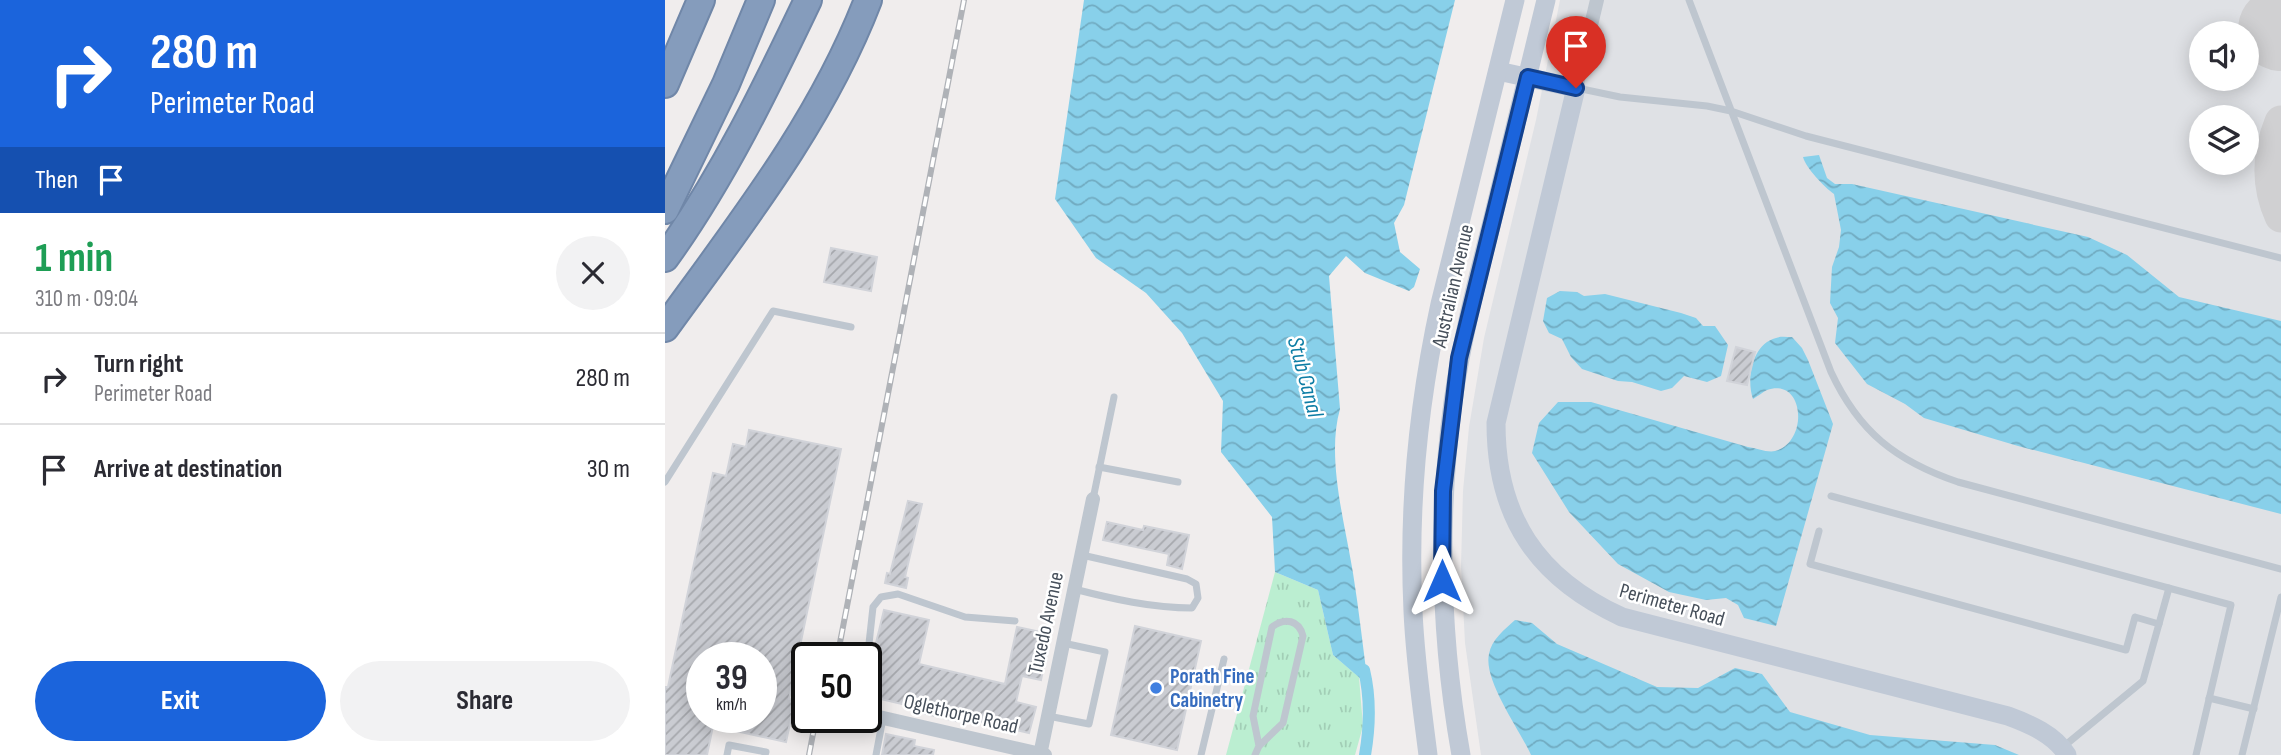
<!DOCTYPE html>
<html lang="en">
<head>
<meta charset="utf-8">
<style>
	:root { --surface:#fff; --page:#f2f2f3; --text:#2b2b33; --muted:#7c7c81; --line:#e1e1e2; --accent:#1b64dc }
	body { margin:0; font-family:"Sofia Sans Condensed",sans-serif; background:var(--page); color:var(--text); height:100vh; display:flex; flex-direction:column; font-size:26px; white-space:nowrap }
	* { box-sizing:border-box; margin:0 }
	p { font-size:23px; color:var(--muted) }
	.icon { flex:none; width:38px; height:38px; fill:none; stroke:currentColor; stroke-width:2; stroke-linecap:round; stroke-linejoin:round }
	.map { position:relative; flex:1; overflow:hidden }
	.sheet { display:flex; flex-direction:column; background:var(--surface); width:665px }
	.sheet>* { flex:none }
	.top-card { background:#1b64dc; color:#fff; overflow:hidden }
	.controls { position:absolute; left:1524px; top:21px; display:grid; gap:14px }
	.controls a { display:grid; place-items:center; width:70px; height:70px; border-radius:50%; background:var(--surface); box-shadow:0 4px 18px #0003; font-size:35px }
	.speed { position:absolute; left:21px; top:642px; display:flex; gap:14px; font-size:35px; font-weight:700; text-align:center }
	.speed>* { display:grid; place-content:center; width:91px; height:91px; border-radius:50%; background:var(--surface); box-shadow:0 4px 18px #0003; line-height:1 }
	.speed small { font-size:18px; font-weight:400 }
	.speed .limit { border:4px solid #111; border-radius:10px; background:#fff; color:#111 }
	.pin { position:absolute; display:grid; place-items:center; width:60px; height:60px; color:#fff; margin:-72px -30px; border-radius:50% 50% 50% 0; rotate:-45deg; box-shadow:0 0 7px #0007 }
	.pin .icon { rotate:45deg }
	.me { position:absolute; width:77px; margin:-38px; rotate:0deg; stroke-linejoin:round; filter:drop-shadow(0 0 5px #0008) }
	.turn { display:flex; align-items:center; gap:24px; height:147px; padding:0 35px; font-size:32px }
	.turn .icon { width:91px; height:91px; stroke-width:2.5 }
	.turn b { display:block; font-size:49px; line-height:60px }
	.then { display:flex; align-items:center; height:66px; padding:0 35px; background:#0003; gap:14px; font-size:26px }
	.round { display:grid; place-items:center; flex:none; width:74px; height:74px; border-radius:37px; background:var(--page) }
	.headline { display:flex; align-items:center; justify-content:space-between; height:119px; padding:0 35px }
	h1 { font-size:42px; font-weight:700; line-height:52px; color:#1e9e55 }
	.button { display:flex; gap:14px; margin-top:auto; padding:14px 35px }
	.button a { flex:1; height:80px; border-radius:42px; background:var(--accent); color:#fff; font-size:28px; font-weight:700; line-height:80px; text-align:center }
	.button a+a { background:var(--page); color:var(--text) }
	ul { padding:0; list-style:none }
	li { display:flex; align-items:center; gap:21px; height:91px; padding:0 35px; border-top:2px solid var(--line) }
	li div { flex:1 }
	li b { display:block; font-size:26px }
	li em { font-style:normal }
	main { display:flex; flex:1; min-height:0 }
	.map>svg:first-child { display:block }
	.airport { fill:#dfe1e5; fill-rule:evenodd }
	.park { fill:url(#park-tufts) }
	.water { fill:url(#water-waves) }
	.lines { fill:none; stroke-linecap:round; stroke-linejoin:round }
	.canal { stroke:#88d0ea; stroke-width:12 }
	.taxiway { stroke:#d0d0d2; stroke-width:33 }
	.runway { stroke:#d0d0d2; stroke-width:82 }
	.building { fill:url(#building-hatch); stroke:#d1d3d9; stroke-width:2; fill-rule:evenodd }
	.highway-casing { stroke:#7087a8; stroke-width:30 }
	.lane { stroke:#bec6cf; stroke-width:7 }
	.street { stroke:#bec6cf; stroke-width:14 }
	.secondary { stroke:#c0c9d6; stroke-width:19 }
	.highway { stroke:#859cbc; stroke-width:26 }
	.rail-casing { stroke:#afb2b7; stroke-width:6 }
	.rail { stroke:#fff; stroke-width:3.5; stroke-dasharray:10; stroke-linecap:butt }
	.route-casing { stroke:#12418f; stroke-width:18 }
	.route { stroke:#1b64dc; stroke-width:12 }
	.shop-dot { fill:#3f7fe0; stroke:#fff; stroke-width:2.5 }
	.labels { text-anchor:middle; dominant-baseline:central; stroke-width:5; stroke-linejoin:round; paint-order:stroke }
	.street-label { font-size:21px; fill:#464f5a; stroke:#fff }
	.shop-label { font-size:21px; font-weight:bold; fill:#366cbe; stroke:#fff; text-anchor:start }
	.water-label { font-size:23px; font-style:italic; fill:#0d7da5; stroke:#fff }
</style>
</head>
<body>
<main>
<section class="sheet">
<div class="top-card">
<div class="turn"><svg class="icon" aria-label="right" viewBox="0 0 24 24"><path d="M7 20v-9h11M14 6l5 5-5 5"/></svg><div><b>280 m</b>Perimeter Road</div></div>
<div class="then">Then<svg class="icon" aria-label="arrive" viewBox="0 0 24 24"><path d="M6 21V4h12l-3 4 3 4H6"/></svg></div>
</div>
<div class="headline"><div><h1>1 min</h1><p>310 m · 09:04</p></div><a class="round"><svg class="icon" aria-label="close" viewBox="0 0 24 24"><path d="M6 6l12 12M18 6L6 18"/></svg></a></div>
<ul>
<li><svg class="icon" aria-label="right" viewBox="0 0 24 24"><path d="M7 20v-9h11M14 6l5 5-5 5"/></svg><div><b>Turn right</b><p>Perimeter Road</p></div><em>280 m</em></li>
<li><svg class="icon" aria-label="arrive" viewBox="0 0 24 24"><path d="M6 21V4h12l-3 4 3 4H6"/></svg><div><b>Arrive at destination</b></div><em>30 m</em></li>
</ul>
<div class="button"><a>Exit</a><a>Share</a></div>
</section>
<div class="map">
<svg width="1616" height="755" viewBox="0 0 1616 755">
	<defs>
		<pattern id="park-tufts" width="24" height="20" patternUnits="userSpaceOnUse" patternTransform="scale(1.75)"><rect width="24" height="20" fill="#bbeed1"/><path d="M3 7l-1-3M5 7V3M7 7l1-3M15 17l-1-3M17 17v-4M19 17l1-3" fill="none" stroke="#a2ceb6"/></pattern>
		<pattern id="water-waves" width="16" height="10" patternUnits="userSpaceOnUse" patternTransform="scale(1.75)"><rect width="16" height="10" fill="#88d0ea"/><path d="M0 5q4-4 8 0t8 0" fill="none" stroke="#71abc1"/></pattern>
		<pattern id="building-hatch" width="6" height="6" patternUnits="userSpaceOnUse" patternTransform="scale(1.75)"><rect width="6" height="6" fill="#caccd2"/><path d="M-1 1l2-2M0 6l6-6M5 7l2-2" fill="none" stroke="#a6a8ad"/></pattern>
	</defs>
	<rect width="100%" height="100%" fill="#f0eded"/>
	<!-- airport -->
	<path class="airport" d="M895,0H1616V755H816L800,643L796,566L798,491L804,427L819,338L871,120ZM1536,33H1582V79H1536ZM1536,117H1582V163H1536Z"/>
	<!-- park -->
	<path class="park" d="M610,572L653,590L668,655L694,677L698,726L690,755H561Z"/>
	<!-- water -->
	<g class="water">
		<path d="M419,0H790L739,205L729,223L735,252L755,269L749,287L744,291L700,273L681,256L664,276L675,409C661,458 680,523 688,573C694,610 698,648 703,685L668,655L653,590L610,572L607,517L556,452L558,401L517,333L481,293L431,258L390,199Z"/>
		<path d="M1154,155L1162,178L1170,184H1187L1423,237L1462,255L1514,297L1616,321V514L1353,446L1259,418L1240,404L1202,384L1170,343L1173,318L1165,303L1167,267L1174,247L1176,230L1169,194C1159,187 1141,168 1138,157Z"/>
		<path d="M895,291L912,292L919,296L940,294L1016,313L1031,318L1038,326H1050L1063,345L1056,376L1042,382L1019,376L1007,388L996,391L967,382L953,381L917,369L906,357L897,339L884,333L878,321L882,298Z"/>
		<path d="M1127,337L1137,348L1143,360L1168,424L1111,626L1079,618L1073,605L1061,598L1041,600L1004,592L953,564L904,512L867,453L874,423L893,402H926L1083,447C1091,448 1103,453 1110,451C1144,442 1140,377 1102,390C1098,392 1093,396 1088,399C1081,379 1087,344 1111,338C1115,336 1122,337 1127,337Z"/>
		<path d="M850,620L867,623L892,644L992,687L1033,688L1070,668L1097,674L1125,712L1205,735L1330,745L1354,755H866C855,730 818,680 824,654C826,640 840,629 850,620Z"/>
	</g>
	<g class="lines">
		<!-- canal -->
		<path class="canal" d="M699,670C706,699 705,726 700,755"/>
		<!-- taxiway -->
		<path class="taxiway" d="M1616,122C1603,154 1602,185 1616,216"/>
		<!-- runway -->
		<path class="runway" d="M1614,29L1616,30"/>
	</g>
	<!-- building -->
	<g class="building">
		<path d="M166,248L212,257L206,291L159,282Z"/>
		<path d="M1071,347L1090,352L1082,385L1062,381Z"/>
		<path d="M84,430L176,449L124,699L130,700L121,742L48,726L42,755H0V687H3L48,473L61,476L68,444L81,447ZM37,658H96V718H37Z"/>
		<path d="M243,501L257,504L240,577L243,578L241,588L220,583L222,573L225,574Z"/>
		<path d="M442,522L478,530L479,526L524,535L517,569L502,565L504,554L438,540Z"/>
		<path d="M219,610L264,620L254,664L340,684L352,627L385,634L376,680L357,676L351,702L371,707L364,733L292,716L291,721L253,712L254,708L203,696L214,644L211,643Z"/>
		<path d="M470,626L536,641L512,750L446,735Z"/>
		<path d="M221,734L250,740L249,746L269,750L268,755H217Z"/>
	</g>
	<g class="lines">
		<!-- highway casing -->
		<g class="highway-casing">
			<g id="highway">
				<path d="M0,84L36,0"/>
				<path d="M0,210L61,84L96,0"/>
				<path d="M0,258C57,179 101,88 143,0"/>
				<path d="M0,328C76,223 156,122 203,0"/>
			</g>
		</g>
		<!-- lane -->
		<g class="lane">
			<path d="M1024,0L1166,372C1194,432 1231,461 1293,482L1616,569"/>
			<path d="M912,88L955,97L1042,106L1066,111L1141,136L1616,258"/>
			<path d="M434,467L513,482"/>
			<path d="M0,482L108,311L186,327"/>
			<path d="M1166,496L1566,605L1531,755"/>
			<path d="M428,499L449,397"/>
			<path d="M1154,531L1145,564L1461,650L1470,617L1494,624"/>
			<path d="M409,589C448,599 487,608 527,608L533,598L531,584L522,579L417,555"/>
			<path d="M201,671L208,607L216,597L233,594L300,617L350,621"/>
			<path d="M1544,698L1589,709"/>
			<path d="M383,716L424,724L440,652L398,643"/>
			<path d="M1398,747L1478,681L1504,588"/>
			<path d="M62,755L64,745L101,752L100,755"/>
			<path d="M211,755L218,718"/>
			<path d="M536,755L559,659"/>
			<path d="M590,755L594,746L618,723L638,636C634,620 620,617 607,627L588,716L594,746"/>
			<path d="M1577,755L1616,597"/>
		</g>
		<!-- street -->
		<g class="street">
			<path d="M911,88L932,0"/>
			<path d="M201,714L380,755"/>
			<path d="M375,755L428,499"/>
		</g>
		<!-- secondary -->
		<g class="secondary">
			<path d="M833,71L911,88L831,423C831,517 872,578 957,617L1343,716C1365,724 1390,735 1402,755"/>
			<path d="M763,755C757,707 750,660 748,611C743,507 753,405 775,304L850,0"/>
			<path d="M796,755C775,637 772,521 788,402C796,343 811,284 826,226C844,151 863,75 881,0"/>
		</g>
		<!-- highway -->
		<use href="#highway" class="highway"/>
		<!-- rail casing -->
		<g class="rail-casing">
			<g id="rail">
				<path d="M172,658L299,0"/>
				<path d="M144,755L151,718"/>
			</g>
		</g>
		<!-- rail -->
		<use href="#rail" class="rail"/>
	</g>
	<g class="lines">
		<!-- route casing -->
		<g class="route-casing">
			<path id="route" d="M777,581L778,491L794,358L863,77L911,88"/>
		</g>
		<!-- route -->
		<use href="#route" class="route"/>
	</g>
	<!-- markers -->
	<circle class="shop-dot" cx="491" cy="688" r="7"/>
	<g class="labels">
		<!-- street labels -->
		<g class="street-label">
			<text transform="translate(788 286) rotate(-77)">Australian Avenue</text>
			<text transform="translate(1007 605) rotate(16)">Perimeter Road</text>
			<text transform="translate(381 623) rotate(-78)">Tuxedo Avenue</text>
			<text transform="translate(296 714) rotate(13)">Oglethorpe Road</text>
		</g>
		<!-- shop labels -->
		<g class="shop-label">
			<text x="505" y="676">Porath Fine<tspan x="505" dy="24">Cabinetry</tspan></text>
		</g>
		<!-- water labels -->
		<g class="water-label">
			<text transform="translate(640 377) rotate(75)">Stub Canal</text>
		</g>
	</g>
</svg>
<div class="controls">
<a><svg class="icon" aria-label="sound" viewBox="0 0 24 24"><path d="M4 9h4l5-4v14l-5-4H4zM17 9q2 3 0 6"/></svg></a>
<a><svg class="icon" aria-label="layers" viewBox="0 0 24 24"><path d="M12 4l9 5-9 5-9-5zM3 14l9 5 9-5"/></svg></a>
</div>
<div class="speed"><div>39<small>km/h</small></div><div class="limit">50</div></div>
<div class="pin" style="left:911px;top:88px;background:#d93025"><svg class="icon" aria-label="arrive" viewBox="0 0 24 24"><path d="M6 21V4h12l-3 4 3 4H6"/></svg></div>
<svg class="me" style="left:777px;top:581px" viewBox="-20 -20 40 40"><path d="M0-17L14 15 0 8-14 15z" fill="#1b64dc" stroke="#fff" stroke-width="4"/></svg>
</div>
</main>
</body>
</html>
